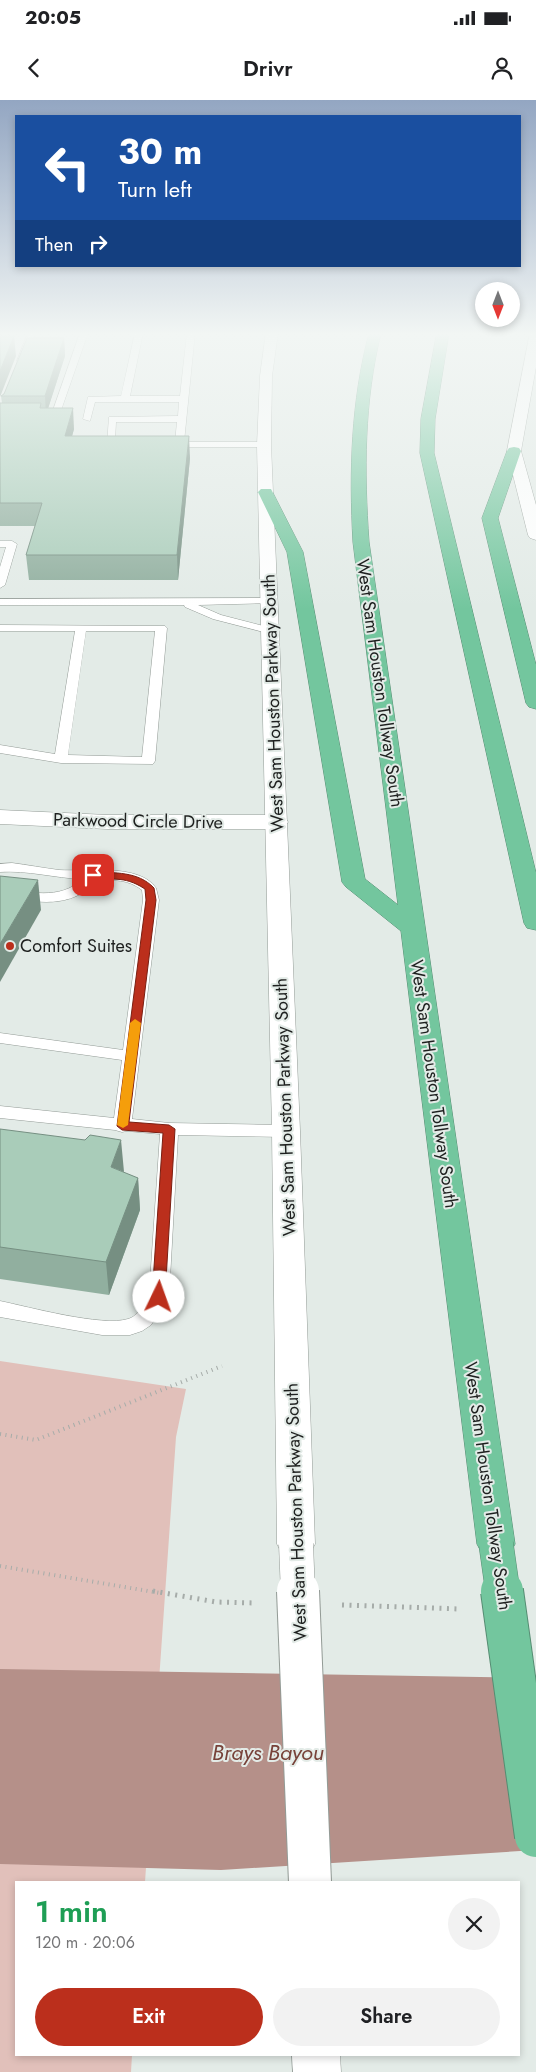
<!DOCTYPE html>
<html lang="en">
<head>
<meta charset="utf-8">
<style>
	:root { --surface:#fff; --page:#f2f2f2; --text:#202124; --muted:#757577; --accent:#bb2f1c }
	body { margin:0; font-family:Jost,sans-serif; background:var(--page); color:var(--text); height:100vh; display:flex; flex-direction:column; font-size:19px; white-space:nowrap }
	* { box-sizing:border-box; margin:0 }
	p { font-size:16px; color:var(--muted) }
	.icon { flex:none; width:28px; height:28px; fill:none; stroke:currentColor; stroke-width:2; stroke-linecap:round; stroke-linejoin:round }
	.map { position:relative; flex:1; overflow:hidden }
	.side { position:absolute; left:15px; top:1781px; width:505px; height:175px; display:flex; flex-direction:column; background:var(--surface); border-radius:0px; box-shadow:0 2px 8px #0003 }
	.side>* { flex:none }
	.guide { position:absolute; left:15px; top:15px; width:506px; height:152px; border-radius:0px; box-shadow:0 2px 8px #0003; background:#1a4fa0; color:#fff; overflow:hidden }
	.needle { width:32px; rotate:180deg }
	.fabs { position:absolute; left:475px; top:182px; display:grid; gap:10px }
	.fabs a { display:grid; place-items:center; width:45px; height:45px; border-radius:50%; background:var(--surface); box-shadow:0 2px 8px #0003; font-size:25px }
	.pin { position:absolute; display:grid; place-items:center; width:42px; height:42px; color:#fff; margin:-21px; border-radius:10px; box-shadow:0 2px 8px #0006 }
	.me { position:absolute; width:55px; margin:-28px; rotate:3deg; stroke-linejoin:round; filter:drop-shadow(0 0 4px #0008) }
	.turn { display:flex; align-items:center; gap:18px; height:105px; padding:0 20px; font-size:22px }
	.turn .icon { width:65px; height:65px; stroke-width:2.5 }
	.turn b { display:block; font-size:35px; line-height:42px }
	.then { display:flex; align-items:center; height:48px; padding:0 20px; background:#0003; gap:10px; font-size:19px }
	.round { display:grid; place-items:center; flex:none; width:52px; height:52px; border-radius:26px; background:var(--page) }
	.head { display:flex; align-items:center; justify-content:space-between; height:85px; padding:0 20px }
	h1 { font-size:30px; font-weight:600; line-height:38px; color:#1e9e55 }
	.action { display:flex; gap:10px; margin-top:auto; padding:10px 20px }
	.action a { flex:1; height:58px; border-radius:30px; background:var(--accent); color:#fff; font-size:20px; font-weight:600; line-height:58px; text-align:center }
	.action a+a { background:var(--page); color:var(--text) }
	.status { display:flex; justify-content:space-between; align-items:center; height:35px; padding:0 25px; background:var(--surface); direction:ltr }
	.status svg { height:14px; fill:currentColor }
	header { display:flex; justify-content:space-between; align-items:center; height:65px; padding:0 20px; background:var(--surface); font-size:22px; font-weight:600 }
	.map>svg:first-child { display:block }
	.green { fill:#e1c0ba }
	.water { fill:#b59089 }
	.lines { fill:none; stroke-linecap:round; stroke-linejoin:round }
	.lane-casing { stroke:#939b96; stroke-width:1 }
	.street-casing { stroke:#939b96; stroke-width:1 }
	.secondary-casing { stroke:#939b96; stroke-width:1 }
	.highway-casing { stroke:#558c72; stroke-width:1 }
	.path-far1 { stroke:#a6aca9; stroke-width:4; stroke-dasharray:1 4.5; stroke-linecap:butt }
	.path { stroke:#a6aca9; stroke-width:5; stroke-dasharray:2 5.5; stroke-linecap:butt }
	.lane { fill:#fff; fill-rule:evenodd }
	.street { fill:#fff; fill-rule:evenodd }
	.secondary { fill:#fff; fill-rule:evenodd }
	.highway { fill:#73c69e; fill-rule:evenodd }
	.secondary-bridge-far1-casing { stroke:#939b96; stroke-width:35; stroke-linecap:butt }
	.secondary-bridge-casing { stroke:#939b96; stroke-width:44; stroke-linecap:butt }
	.highway-bridge-far1-casing { stroke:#558c72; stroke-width:35; stroke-linecap:butt }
	.highway-bridge-casing { stroke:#558c72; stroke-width:44; stroke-linecap:butt }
	.secondary-bridge-far1 { stroke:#fff; stroke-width:34 }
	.secondary-bridge { stroke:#fff; stroke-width:42 }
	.highway-bridge-far1 { stroke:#73c69e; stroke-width:34 }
	.highway-bridge { stroke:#73c69e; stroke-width:42 }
	.wall { fill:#91af9f }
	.shaded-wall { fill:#768f82 }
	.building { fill:#a9ccb9; stroke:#768f82 }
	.route { fill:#bb2f1c; stroke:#7a1f12 }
	.slow { fill:#f59e0b }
	.poi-dot { fill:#bb2f1c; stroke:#e3ebe7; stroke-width:2 }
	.labels { text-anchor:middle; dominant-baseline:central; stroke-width:4; stroke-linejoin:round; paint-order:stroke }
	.street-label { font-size:18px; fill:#1e201f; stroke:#e3ebe7 }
	.poi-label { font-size:18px; fill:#1e201f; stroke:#e3ebe7; text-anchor:start }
	.near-water-label { font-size:22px; font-style:italic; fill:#774239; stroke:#e3ebe7 }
</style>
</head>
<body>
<div class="status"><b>20:05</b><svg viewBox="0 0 49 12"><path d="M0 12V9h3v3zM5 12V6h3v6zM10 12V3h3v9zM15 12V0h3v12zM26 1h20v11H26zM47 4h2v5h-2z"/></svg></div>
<header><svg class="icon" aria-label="back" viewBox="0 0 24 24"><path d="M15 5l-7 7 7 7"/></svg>Drivr<svg class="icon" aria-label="person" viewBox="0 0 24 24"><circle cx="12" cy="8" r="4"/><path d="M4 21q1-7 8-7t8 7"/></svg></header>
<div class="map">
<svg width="536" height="1972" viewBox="0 0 536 1972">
	<rect width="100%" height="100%" fill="#e3ebe7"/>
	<!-- green -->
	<path class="green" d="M0,1261L186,1289L176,1337L145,1782H16V1955H132L131,1972H0Z"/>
	<!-- water -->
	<path class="water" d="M0,1569L536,1578V1750L221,1770L0,1764Z"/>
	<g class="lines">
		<!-- lane casing -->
		<g class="lane-casing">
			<g id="lane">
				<path d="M28,233H36L25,261L18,263L17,261Z"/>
				<path d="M80,233H88L58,319L51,321L50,319Z"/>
				<path d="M135,233H143L130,296H180L187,233H195L184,342H264L269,345L267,347H162V343L175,342L177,322H116L115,340L132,345L127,348L107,344L109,317L178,316L179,302H95L90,321L83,319L88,297L121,296Z"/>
				<path d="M0,441H12L17,444L5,485L0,488V467L6,447H0Z"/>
				<path d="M270,498L276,501L274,503L198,505L221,515L275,529L277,531L271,534L213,519L185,507L184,505H0V499Z"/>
				<path d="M0,525L165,526L167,528L155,661L153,664L61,663L0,653V645L55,654L75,531H0ZM86,531H155L142,657L68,655Z"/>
				<path d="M12,763C28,765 43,768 59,770C86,772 139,763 156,788L159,800L132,1019L169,1023L286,1025L292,1027L295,1031L292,1035L286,1037L178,1035L169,1197L151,1225L142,1231L130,1235H102L0,1217V1201C29,1207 102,1227 128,1219C137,1217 144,1205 149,1197L160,1034L127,1031L122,1032L115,1030L0,1018V1006L114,1018L122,960L0,943V933L123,950L143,800L142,790C128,779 114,780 97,780C72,810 35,803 0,795V787C26,792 61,801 82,779C55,778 27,770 0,772V764Z"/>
			</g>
		</g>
		<!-- street casing -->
		<g class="street-casing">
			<path id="street" d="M0,710L108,715H277L285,717L288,722L285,727L277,729H108L0,724Z"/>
		</g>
		<!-- secondary casing -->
		<g class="secondary-casing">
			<g id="secondary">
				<path d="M266,233H278L272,276L271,345L300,1031L315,1444L309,1455L296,1460L283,1455L277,1444L272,1031L257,345L260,276Z"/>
				<path d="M530,233H536V267L521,351L536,405V440L530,438L528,435L507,351Z"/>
				<path d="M292,1955H340L341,1972H293Z"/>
			</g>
		</g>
		<!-- highway casing -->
		<g class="highway-casing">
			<g id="highway">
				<path d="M369,233H381C364,302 364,371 369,442L515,1444L509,1455L496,1460L483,1455L477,1444L401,831L346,787L342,782L287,452L258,392L261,389H271L303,452L365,779L398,805L353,442C349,371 351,302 369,233Z"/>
				<path d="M437,233H449L435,319L434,353L536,773V830L527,828L524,823L420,353L421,319Z"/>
				<path d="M514,347L519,348L521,351L498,418L536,565V609L529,607L526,603L482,418L507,351L509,348Z"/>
			</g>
		</g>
		<!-- path-far1 -->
		<g class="path-far1">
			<path d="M0,1334L36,1340L222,1266"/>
			<path d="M0,1466L160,1493"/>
		</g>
		<!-- path -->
		<g class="path">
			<path d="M153,1491L216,1502L255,1503"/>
			<path d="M342,1505L460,1509"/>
		</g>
		<!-- lane -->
		<use href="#lane" class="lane"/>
		<!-- street -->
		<use href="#street" class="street"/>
		<!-- secondary -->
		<use href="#secondary" class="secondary"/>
		<!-- highway -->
		<use href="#highway" class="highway"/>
		<!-- secondary-bridge-far1 casing -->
		<g class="secondary-bridge-far1-casing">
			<path id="secondary-bridge-far1" d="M296,1444L298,1493"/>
		</g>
		<!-- secondary-bridge casing -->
		<g class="secondary-bridge-casing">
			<path id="secondary-bridge" d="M298,1491L310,1782"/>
		</g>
		<!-- highway-bridge-far1 casing -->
		<g class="highway-bridge-far1-casing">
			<path id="highway-bridge-far1" d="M496,1444L503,1493"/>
		</g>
		<!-- highway-bridge casing -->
		<g class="highway-bridge-casing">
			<path id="highway-bridge" d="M502,1491L536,1736"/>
		</g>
		<!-- secondary-bridge-far1 -->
		<use href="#secondary-bridge-far1" class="secondary-bridge-far1"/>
		<!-- secondary-bridge -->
		<use href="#secondary-bridge" class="secondary-bridge"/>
		<!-- highway-bridge-far1 -->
		<use href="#highway-bridge-far1" class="highway-bridge-far1"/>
		<!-- highway-bridge -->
		<use href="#highway-bridge" class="highway-bridge"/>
	</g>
	<!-- wall -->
	<g class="wall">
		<path d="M64,238L65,256L48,308L74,329L72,336L190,358L178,480H29L26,455L35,426H0V303H2L1,296Z"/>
		<path d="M0,1029L138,1078L140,1110L109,1195L0,1179Z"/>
	</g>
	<!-- shaded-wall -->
	<g class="shaded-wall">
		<path d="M14,236L16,256L0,297V271Z"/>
		<path d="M64,238L65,256L46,315L45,296Z"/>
		<path d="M73,308L74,329L66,358L65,336Z"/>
		<path d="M189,336L190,358L178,480L177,455Z"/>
		<path d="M38,780L41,810L0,882V844Z"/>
		<path d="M121,1040L124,1072L111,1067Z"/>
		<path d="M138,1078L140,1110L109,1195L106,1162Z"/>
	</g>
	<!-- building -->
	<g class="building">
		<path d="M0,236H14L0,271Z"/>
		<path d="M27,238H64L45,296H1L4,294Z"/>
		<path d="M0,303H41L40,308H73L65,336H189L177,455H26L42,403H0Z"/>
		<path d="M0,776L38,780L0,844Z"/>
		<path d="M0,1029L85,1040L90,1035L121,1040L111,1067L138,1078L106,1162L0,1147Z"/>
	</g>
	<!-- sky -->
	<linearGradient id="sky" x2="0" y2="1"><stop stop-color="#93a6c2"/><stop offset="0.46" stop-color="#f2f6f4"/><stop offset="1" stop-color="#f2f6f4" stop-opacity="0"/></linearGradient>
	<rect width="536" height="509" fill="url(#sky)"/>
	<!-- route -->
	<path class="route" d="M93,772C114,773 138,771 154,788L156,800L129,1022L169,1025L175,1029L165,1197L164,1200H154L152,1197L163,1033L122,1030L117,1026L146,800L145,789C122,774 112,782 89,777L88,775Z"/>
	<!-- slow -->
	<path class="slow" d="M135,919L141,923L128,1025L123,1028L117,1025L130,923Z"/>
	<!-- markers -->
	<circle class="poi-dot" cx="10" cy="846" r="5"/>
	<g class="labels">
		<!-- street labels -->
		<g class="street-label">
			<text transform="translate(380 583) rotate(82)">West Sam Houston Tollway South</text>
			<text transform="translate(273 603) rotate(-92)">West Sam Houston Parkway South</text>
			<text transform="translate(138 721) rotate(1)">Parkwood Circle Drive</text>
			<text transform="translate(434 984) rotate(82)">West Sam Houston Tollway South</text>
			<text transform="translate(285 1007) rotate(-92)">West Sam Houston Parkway South</text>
			<text transform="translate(488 1386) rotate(82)">West Sam Houston Tollway South</text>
			<text transform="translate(296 1412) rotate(-92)">West Sam Houston Parkway South</text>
		</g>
		<!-- poi labels -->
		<g class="poi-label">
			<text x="20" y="846">Comfort Suites</text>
		</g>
		<!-- near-water labels -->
		<g class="near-water-label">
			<text x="268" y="1652">Brays Bayou</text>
		</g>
	</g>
</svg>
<div class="fabs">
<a><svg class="needle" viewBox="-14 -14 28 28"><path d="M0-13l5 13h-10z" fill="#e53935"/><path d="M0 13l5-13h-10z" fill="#757577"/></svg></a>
</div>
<div class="pin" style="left:93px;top:775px;background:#d93025"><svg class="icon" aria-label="arrive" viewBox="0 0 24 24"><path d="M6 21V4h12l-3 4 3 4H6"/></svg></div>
<svg class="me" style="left:159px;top:1197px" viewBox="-20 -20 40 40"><circle r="19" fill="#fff"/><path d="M0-13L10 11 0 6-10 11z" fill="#bb2f1c"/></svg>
<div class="guide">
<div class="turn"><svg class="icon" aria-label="left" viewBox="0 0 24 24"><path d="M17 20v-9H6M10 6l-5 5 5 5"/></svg><div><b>30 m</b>Turn left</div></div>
<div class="then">Then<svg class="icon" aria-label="right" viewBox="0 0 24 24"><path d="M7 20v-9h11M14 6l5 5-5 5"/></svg></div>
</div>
<section class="side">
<div class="head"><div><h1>1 min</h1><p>120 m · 20:06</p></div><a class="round"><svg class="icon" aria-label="close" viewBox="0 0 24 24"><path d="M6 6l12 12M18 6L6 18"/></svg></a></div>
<div class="action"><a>Exit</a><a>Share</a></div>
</section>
</div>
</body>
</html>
